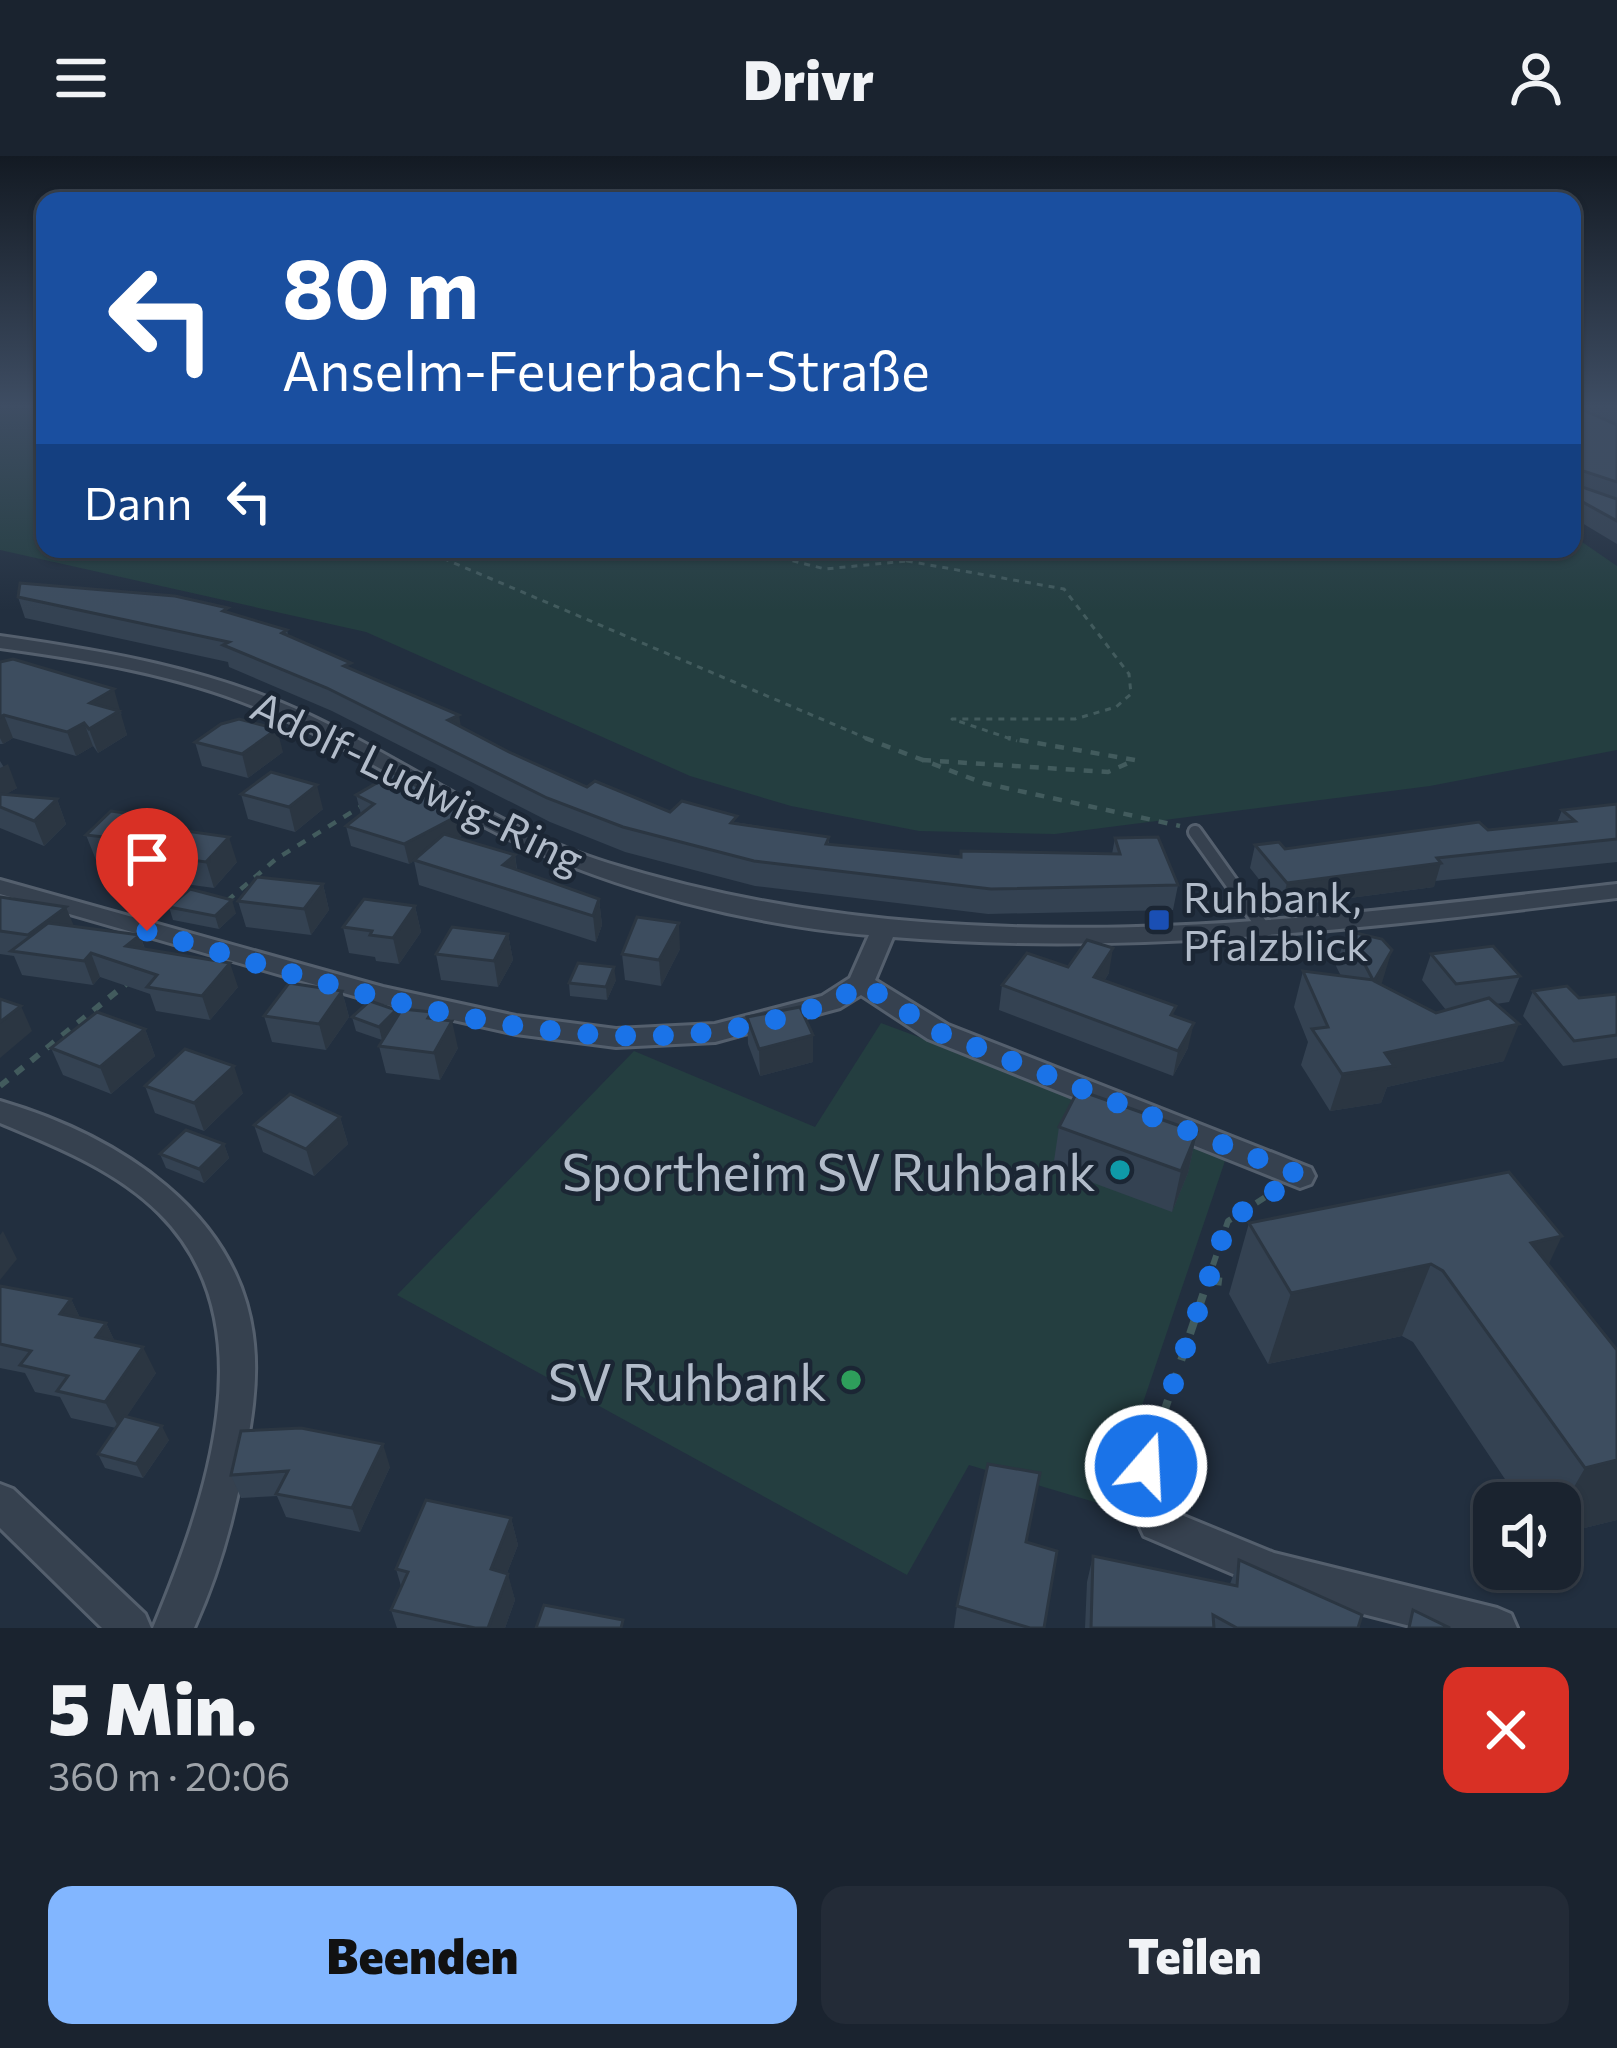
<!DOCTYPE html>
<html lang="de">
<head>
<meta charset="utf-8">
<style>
	:root { --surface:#1a232f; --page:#232b37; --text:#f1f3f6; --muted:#9fa4aa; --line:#38404b; --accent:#82b6ff }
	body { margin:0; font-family:Commissioner,sans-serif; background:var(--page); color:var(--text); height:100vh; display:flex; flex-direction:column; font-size:45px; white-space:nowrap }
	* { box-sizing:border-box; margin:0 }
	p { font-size:39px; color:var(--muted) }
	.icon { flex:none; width:66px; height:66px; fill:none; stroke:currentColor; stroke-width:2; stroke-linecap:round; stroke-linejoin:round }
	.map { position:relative; height:1472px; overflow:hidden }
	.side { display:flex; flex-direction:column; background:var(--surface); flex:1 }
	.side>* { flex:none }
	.top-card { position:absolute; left:36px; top:36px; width:1545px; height:366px; border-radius:24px; box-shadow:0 3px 9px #0004,0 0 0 3px var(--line); background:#1a4fa0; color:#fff; overflow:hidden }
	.controls { position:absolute; left:1473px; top:1326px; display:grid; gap:24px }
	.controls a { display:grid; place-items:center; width:108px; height:108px; border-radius:24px; background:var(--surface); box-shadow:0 3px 9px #0004,0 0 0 3px var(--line); font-size:60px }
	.pin { position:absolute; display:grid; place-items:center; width:102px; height:102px; color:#fff; margin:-123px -51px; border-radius:50% 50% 50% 0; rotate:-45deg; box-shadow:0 0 12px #0007 }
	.pin .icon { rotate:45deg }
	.me { position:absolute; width:132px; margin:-66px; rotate:19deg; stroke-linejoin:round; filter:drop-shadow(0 0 9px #0008) }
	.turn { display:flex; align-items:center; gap:42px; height:252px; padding:0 48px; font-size:54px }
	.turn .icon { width:156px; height:156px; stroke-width:2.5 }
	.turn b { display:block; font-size:84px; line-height:102px }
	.then { display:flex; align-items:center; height:114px; padding:0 48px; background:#0003; gap:24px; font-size:45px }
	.round { display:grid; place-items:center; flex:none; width:126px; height:126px; border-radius:24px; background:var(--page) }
	.headline { display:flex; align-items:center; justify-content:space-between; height:204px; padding:0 48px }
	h1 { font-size:72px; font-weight:800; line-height:90px }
	.button { display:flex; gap:24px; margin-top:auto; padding:24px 48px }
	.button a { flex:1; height:138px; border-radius:24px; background:var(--accent); color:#111; font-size:48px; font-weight:800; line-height:138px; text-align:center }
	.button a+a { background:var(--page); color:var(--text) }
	header { display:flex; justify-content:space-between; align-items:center; height:156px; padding:0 48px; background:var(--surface); font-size:54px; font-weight:800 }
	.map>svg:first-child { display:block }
	.green { fill:#243e40 }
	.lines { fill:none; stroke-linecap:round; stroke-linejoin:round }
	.service-casing { stroke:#545f6d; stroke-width:18 }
	.minor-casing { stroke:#545f6d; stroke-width:6 }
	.path-far3 { stroke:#425b5d; stroke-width:3; stroke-dasharray:6 6; stroke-linecap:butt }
	.path-far2 { stroke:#425b5d; stroke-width:4.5; stroke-dasharray:9 9; stroke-linecap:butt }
	.path-far1 { stroke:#425b5d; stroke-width:6; stroke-dasharray:10 10; stroke-linecap:butt }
	.path { stroke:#425b5d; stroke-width:8; stroke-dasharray:14 14; stroke-linecap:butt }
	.service { stroke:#36414f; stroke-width:12 }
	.minor { fill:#36414f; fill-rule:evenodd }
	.wall { fill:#344252 }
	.shaded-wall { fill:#2b3642 }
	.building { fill:#3d4d5f; stroke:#2b3642; stroke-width:3 }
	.route { stroke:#1a73e8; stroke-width:21; stroke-dasharray:0 37.8 }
	.transit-dot { fill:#1a4fb4; stroke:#1b2634; stroke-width:4.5 }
	.culture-dot { fill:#0f9aa8; stroke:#1b2634; stroke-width:4.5 }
	.leisure-dot { fill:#2e9e5b; stroke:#1b2634; stroke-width:4.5 }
	.labels { text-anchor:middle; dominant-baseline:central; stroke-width:9; stroke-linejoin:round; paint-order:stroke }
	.street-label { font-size:42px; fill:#b2bcca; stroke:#1b2634 }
	.poi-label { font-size:42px; fill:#b2bcca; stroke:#1b2634; text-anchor:start }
	.near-poi-label { font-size:51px; fill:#b2bcca; stroke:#1b2634; text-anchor:end }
</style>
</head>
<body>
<header><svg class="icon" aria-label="menu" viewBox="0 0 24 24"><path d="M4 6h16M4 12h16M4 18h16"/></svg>Drivr<svg class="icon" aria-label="person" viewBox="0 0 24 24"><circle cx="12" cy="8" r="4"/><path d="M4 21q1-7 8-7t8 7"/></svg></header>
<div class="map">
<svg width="1617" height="1472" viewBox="0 0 1617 1472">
	<rect width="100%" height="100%" fill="#222f3f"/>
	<!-- green -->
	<g class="green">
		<path d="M0,249H45V393H1572V379L1617,410V594L1430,630L1055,678L919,675L791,650L690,620L366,476L0,394Z"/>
		<path d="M881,867L1228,996L1108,1350L969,1309L907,1419L397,1139L634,895L815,971Z"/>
	</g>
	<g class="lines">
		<!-- service casing -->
		<g class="service-casing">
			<path id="service" d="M1195,676L1265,774"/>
		</g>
		<!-- minor casing -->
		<g class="minor-casing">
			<g id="minor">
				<path d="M0,480C105,495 210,513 307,558C408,605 501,674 608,707C947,812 1273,767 1617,728V742C1376,771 1136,801 893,781L875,824L948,869L1311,1012L1315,1020L1311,1028L1300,1032L928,883L861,839L840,852L715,886L616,891L516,878L382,848L0,738V724L383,831L516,860L616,873L715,868L822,840L850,822L869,779C752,769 615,735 509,683C424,641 345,587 258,552C175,518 87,504 0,492Z"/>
				<path d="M0,945C116,979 242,1056 254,1188C258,1228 251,1267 244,1306C234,1363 218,1419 194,1472H153C204,1348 271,1168 159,1057C116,1014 55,990 0,967Z"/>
				<path d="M0,1328L13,1333L145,1458L151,1472H102L0,1372Z"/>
				<path d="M1157,1349L1274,1397L1497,1452L1511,1458L1517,1472H1418L1273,1435L1144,1380L1138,1367L1144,1354Z"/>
			</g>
		</g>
		<!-- path-far3 -->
		<g class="path-far3">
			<path d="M421,393L873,585"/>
			<path d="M746,393L825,413L907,405"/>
			<path d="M928,393L907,405L1064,433L1129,518L1131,538L1116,551L1075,563H952L1017,585"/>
		</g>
		<!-- path-far2 -->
		<g class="path-far2">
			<path d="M865,582L983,627L1180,670"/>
			<path d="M922,604L1108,616L1135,604L1008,582"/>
			<path d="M227,745L276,703L360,651"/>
		</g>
		<!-- path-far1 -->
		<g class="path-far1">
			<path d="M0,930L126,828"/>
			<path d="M1213,1109L1228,1065L1275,1035"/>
		</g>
		<!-- path -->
		<g class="path">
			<path d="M1208,1124L1232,1127"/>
			<path d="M1152,1338L1146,1310L1214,1106"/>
		</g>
		<!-- service -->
		<use href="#service" class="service"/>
		<!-- minor -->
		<use href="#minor" class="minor"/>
	</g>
	<!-- wall -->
	<g class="wall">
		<path d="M1572,249H1617V388L1572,361Z"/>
		<path d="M18,441L229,457L287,474L288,479L509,596L587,631L670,656L829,681V688L961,700L1112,698L1115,682L1178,729L1173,754L988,758L755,730L625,696L550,666L332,555L229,511L228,506L25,462Z"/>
		<path d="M0,506L122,557L120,558L127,579L98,597L93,590L76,600L13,582L3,588H0Z"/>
		<path d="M195,586L283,596L248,622L202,610Z"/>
		<path d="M0,605L17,632L6,638L57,643L66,668L44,690L0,672Z"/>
		<path d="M241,638L323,653L295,676L248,663Z"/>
		<path d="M356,639L463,657L467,677L458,682L515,699L517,713L599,743L602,769L596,786L419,729L414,705L409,708L351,690L346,670L361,658Z"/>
		<path d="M1617,648V706L1435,725L1434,731L1281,751L1250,712L1255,689L1285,693L1557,667L1562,654Z"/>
		<path d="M153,661L161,686L138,709L96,704L86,679Z"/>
		<path d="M155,699L237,706L214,732L163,725Z"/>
		<path d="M323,728L329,754L311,779L246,771L238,745Z"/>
		<path d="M0,741L74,770L140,779L145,793L238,831L210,864L156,855L150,838L100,821L93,829L22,819L14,800L0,798Z"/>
		<path d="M415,750L421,776L399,808L376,805L375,801L349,797L343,771Z"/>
		<path d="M169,751L236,757L219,773L173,764Z"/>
		<path d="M1347,775L1381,829L1436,857L1446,854L1422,824L1431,798L1520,820L1509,846L1496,848L1504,905L1387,931L1381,947L1330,955L1301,909L1308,886L1294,851L1303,815L1341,820L1336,810Z"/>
		<path d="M508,778L513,804L498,831L441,824L436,798Z"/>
		<path d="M680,793L661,830L625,824L622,798Z"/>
		<path d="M1068,811L1109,817L1104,825L1174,860L1188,892L1173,920L999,854L1002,829Z"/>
		<path d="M616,824L607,844L570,840L569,827Z"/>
		<path d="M342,835L349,861L326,894L272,886L264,860Z"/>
		<path d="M1533,835L1579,842L1617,838V902L1563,910L1523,860Z"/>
		<path d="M396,854L397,860L432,856L433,863L458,892L440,924L386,917L379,890L385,881L382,884L356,875L352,861Z"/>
		<path d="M747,861L813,879V906L760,920L748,888Z"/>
		<path d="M145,873L155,900L111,938L63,919L51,892Z"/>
		<path d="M145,930L243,937L204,975L155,957Z"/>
		<path d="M340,961L348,988L314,1020L263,996L254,969Z"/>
		<path d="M1059,971L1197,976L1188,1017L1172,1056L1053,1012Z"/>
		<path d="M224,988L229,1002L204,1027L166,1012L160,998Z"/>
		<path d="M1249,1067L1549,1108L1617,1364L1560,1378V1347H1521L1413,1186L1402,1180L1268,1208L1229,1138Z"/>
		<path d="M0,1130L71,1143L80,1162L106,1167L114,1184L156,1217L126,1261L169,1284L143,1322L105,1312L98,1298L116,1272L71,1262L60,1241L35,1236L25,1217L0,1212Z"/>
		<path d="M390,1311L360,1376L286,1361L277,1340L241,1342L231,1319Z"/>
		<path d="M511,1362L518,1389L507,1417L515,1444L505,1472H397L391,1454L401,1430L396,1413Z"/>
		<path d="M1027,1386L1044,1472H954L957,1450Z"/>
		<path d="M1093,1400L1230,1428L1239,1404L1358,1472H1085L1087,1426Z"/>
	</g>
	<!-- shaded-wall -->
	<g class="shaded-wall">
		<path d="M114,533L127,579L98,597L89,573L90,547Z"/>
		<path d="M4,559L13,582L3,588L0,582V561Z"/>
		<path d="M459,559L463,582L448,564Z"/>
		<path d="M84,567L93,590L76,600L67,576Z"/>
		<path d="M277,573L283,596L248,622L242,598Z"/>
		<path d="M8,608L17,632L0,642V612Z"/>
		<path d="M317,629L323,653L295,676L289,651Z"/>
		<path d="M57,643L66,668L44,690L34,665Z"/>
		<path d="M463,657L467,677L409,708L404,688Z"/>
		<path d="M153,661L161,686L138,709L129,684Z"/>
		<path d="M229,681L237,706L214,732L206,706Z"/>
		<path d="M515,699L518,724L508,734L503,709Z"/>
		<path d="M1441,707L1434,731L1281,751L1287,727Z"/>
		<path d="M323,728L329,754L311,779L304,753Z"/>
		<path d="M599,743L602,769L596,786L593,760Z"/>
		<path d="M232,744L236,757L219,773L215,760Z"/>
		<path d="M415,750L421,776L399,808L393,782Z"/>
		<path d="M66,751L76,775L36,798L28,779Z"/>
		<path d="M679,767L680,793L661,830L659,804Z"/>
		<path d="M508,778L513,804L498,831L494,805Z"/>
		<path d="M140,779L148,803L135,814L126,790Z"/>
		<path d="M1113,792L1109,817L1091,846L1094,821Z"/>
		<path d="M1392,794L1381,830L1374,825Z"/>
		<path d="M91,797L100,821L93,829L84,805Z"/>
		<path d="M230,807L238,831L210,864L202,840Z"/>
		<path d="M614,811L616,824L607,844L606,831Z"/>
		<path d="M342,835L349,861L326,894L319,868Z"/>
		<path d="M21,850L32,875L0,902V866Z"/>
		<path d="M396,854L399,867L382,884L379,871Z"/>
		<path d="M452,865L458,892L440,924L434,897Z"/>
		<path d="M1194,867L1188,892L1173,920L1178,895Z"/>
		<path d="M1519,868L1504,905L1387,931L1381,947L1330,955L1342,918L1385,897Z"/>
		<path d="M145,873L155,900L111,938L100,911Z"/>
		<path d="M813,879V906L760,920L759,893Z"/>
		<path d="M234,910L243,937L204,975L194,947Z"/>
		<path d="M340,961L348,988L314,1020L306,993Z"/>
		<path d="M1197,976L1188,1017L1172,1056L1181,1015Z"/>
		<path d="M224,988L229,1002L204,1027L199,1013Z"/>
		<path d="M3,1075L17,1103L0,1124V1079Z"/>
		<path d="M1562,1080L1528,1152L1531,1087Z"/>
		<path d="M1431,1108L1402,1180L1268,1208L1291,1137Z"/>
		<path d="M71,1143L84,1170L60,1158Z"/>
		<path d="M106,1167L119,1194L96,1181Z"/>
		<path d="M143,1191L156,1217L119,1272L105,1246Z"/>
		<path d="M162,1270L169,1284L143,1322L136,1308Z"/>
		<path d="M383,1288L390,1311L360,1376L352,1352Z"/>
		<path d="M1617,1304V1364L1560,1378V1355L1585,1312Z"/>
		<path d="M511,1362L518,1389L498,1440L491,1413Z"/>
		<path d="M508,1418L515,1444L505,1472H488Z"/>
	</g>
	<!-- building -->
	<g class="building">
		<path d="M1572,249L1617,269V326L1574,312L1576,329L1617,343V365L1572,340Z"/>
		<path d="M20,427L175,440L228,452L223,455L287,474L282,477L351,507L344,510L459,559L448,564L509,596L587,631L595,625L670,656L682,645L737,660L731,667L829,681L826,688L961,701V695L1120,698L1115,682L1158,681L1178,729L991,733L754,705L623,671L547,642L327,532L223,489L229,486L18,441Z"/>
		<path d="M13,503L114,533L90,547L119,555L89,573L84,567L67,576L4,559L0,561V506Z"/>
		<path d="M239,563L277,573L242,598L195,586L221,568Z"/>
		<path d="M271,616L317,629L289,651L241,638Z"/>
		<path d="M394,617L463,657L404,688L346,670L374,648L356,639Z"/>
		<path d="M0,638L57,643L34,665L0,651Z"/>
		<path d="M1617,648V683L1437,702L1441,707L1287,727L1255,689L1279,686L1285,693L1479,666L1488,674L1575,665L1562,654Z"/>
		<path d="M111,655L153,661L129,684L86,679Z"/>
		<path d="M179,674L229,681L206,706L155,699Z"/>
		<path d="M444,678L515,699L503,709L599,743L593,760L414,704Z"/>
		<path d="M257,721L323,728L304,753L238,745Z"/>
		<path d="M190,733L232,744L215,760L169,751Z"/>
		<path d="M0,741L66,751L28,779L0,775Z"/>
		<path d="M364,743L415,750L393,782L370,779L372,775L343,771Z"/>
		<path d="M637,761L679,767L659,804L622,798Z"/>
		<path d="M48,767L140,779L126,790L230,807L202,840L147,831L157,819L91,797L84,805L11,795Z"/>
		<path d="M452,771L508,778L494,805L436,798Z"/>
		<path d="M1347,775L1382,783L1392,794L1374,825L1436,857L1489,842L1519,868L1385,897L1394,910L1342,918L1312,873L1328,871L1303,815L1373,824Z"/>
		<path d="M1087,784L1113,792L1094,821L1176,850L1171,859L1194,867L1178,895L1002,829L1027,797L1068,811Z"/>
		<path d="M1493,790L1520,820L1456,828L1431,798Z"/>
		<path d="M578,807L614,811L606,831L569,827Z"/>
		<path d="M289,827L342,835L319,868L264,860Z"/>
		<path d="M1567,830L1579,842L1617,838V879L1574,885L1533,835Z"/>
		<path d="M0,843L21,850L0,866Z"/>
		<path d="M370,845L396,854L379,871L352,861Z"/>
		<path d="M800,851L813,879L759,893L747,861Z"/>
		<path d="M402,853L432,856L428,862L452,865L434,897L379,890Z"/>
		<path d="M97,856L145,873L100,911L51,892Z"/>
		<path d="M185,893L234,910L194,947L145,930Z"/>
		<path d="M1078,934L1197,976L1181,1015L1059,971Z"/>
		<path d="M290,938L340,961L306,993L254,969Z"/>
		<path d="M186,974L224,988L199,1013L160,998Z"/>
		<path d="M1509,1016L1562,1080L1531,1087L1617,1194V1304L1585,1312L1443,1115L1431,1108L1291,1137L1249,1067Z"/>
		<path d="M0,1130L71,1143L60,1158L106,1167L96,1181L143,1191L105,1246L57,1235L68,1220L20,1209L31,1195L0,1188Z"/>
		<path d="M124,1260L162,1270L136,1308L98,1298Z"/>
		<path d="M301,1272L383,1288L352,1352L276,1338L288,1315L231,1319L241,1275Z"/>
		<path d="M988,1308L1040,1317L1026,1386L1057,1395L1044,1472H1030L957,1450Z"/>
		<path d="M426,1344L511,1362L491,1413L508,1418L488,1472H475L391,1454L408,1416L396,1413Z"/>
		<path d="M1093,1400L1237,1430L1239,1404L1362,1459L1358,1472H1237L1213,1459L1214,1472H1091Z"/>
		<path d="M544,1449L623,1464L621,1472H536Z"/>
		<path d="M1413,1454L1450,1472H1409Z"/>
	</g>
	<!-- sky -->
	<linearGradient id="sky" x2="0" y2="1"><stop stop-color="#131a23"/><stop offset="0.55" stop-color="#3e4d63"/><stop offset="1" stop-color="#3e4d63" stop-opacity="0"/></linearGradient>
	<rect width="1617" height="455" fill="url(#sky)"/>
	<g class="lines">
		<!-- route -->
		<path class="route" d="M147,775C338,830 579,917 777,863C805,855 838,848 861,827L938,876L1300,1019L1228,1065L1146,1310"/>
	</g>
	<!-- markers -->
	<rect class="transit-dot" x="1147" y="752" width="24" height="24" rx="6"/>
	<circle class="culture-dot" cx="1120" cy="1014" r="12"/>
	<circle class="leisure-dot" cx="851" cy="1224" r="12"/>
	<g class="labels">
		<!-- street labels -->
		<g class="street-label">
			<text transform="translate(418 625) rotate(26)">Adolf-Ludwig-Ring</text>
		</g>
		<!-- poi labels -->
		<g class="poi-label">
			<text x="1183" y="740">Ruhbank,<tspan x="1183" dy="48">Pfalzblick</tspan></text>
		</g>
		<!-- near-poi labels -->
		<g class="near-poi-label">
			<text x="1096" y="1014">Sportheim SV Ruhbank</text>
			<text x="827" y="1224">SV Ruhbank</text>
		</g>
	</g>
</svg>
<div class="controls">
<a><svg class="icon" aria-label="sound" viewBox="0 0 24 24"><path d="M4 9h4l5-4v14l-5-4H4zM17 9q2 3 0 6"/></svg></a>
</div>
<div class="pin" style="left:147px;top:775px;background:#d93025"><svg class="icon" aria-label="arrive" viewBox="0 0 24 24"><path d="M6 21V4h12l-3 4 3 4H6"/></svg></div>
<svg class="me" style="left:1146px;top:1310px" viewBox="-20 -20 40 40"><circle r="17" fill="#1a73e8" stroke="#fff" stroke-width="3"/><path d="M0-11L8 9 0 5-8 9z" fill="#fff"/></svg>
<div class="top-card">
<div class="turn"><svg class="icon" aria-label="left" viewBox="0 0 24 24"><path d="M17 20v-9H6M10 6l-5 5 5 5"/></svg><div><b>80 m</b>Anselm-Feuerbach-Straße</div></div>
<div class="then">Dann<svg class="icon" aria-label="left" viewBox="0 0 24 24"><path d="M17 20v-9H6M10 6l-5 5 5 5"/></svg></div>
</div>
</div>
<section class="side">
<div class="headline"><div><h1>5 Min.</h1><p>360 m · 20:06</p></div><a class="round" style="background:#d93025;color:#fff"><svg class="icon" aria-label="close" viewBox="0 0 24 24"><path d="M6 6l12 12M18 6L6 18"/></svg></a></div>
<div class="button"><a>Beenden</a><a>Teilen</a></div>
</section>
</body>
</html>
